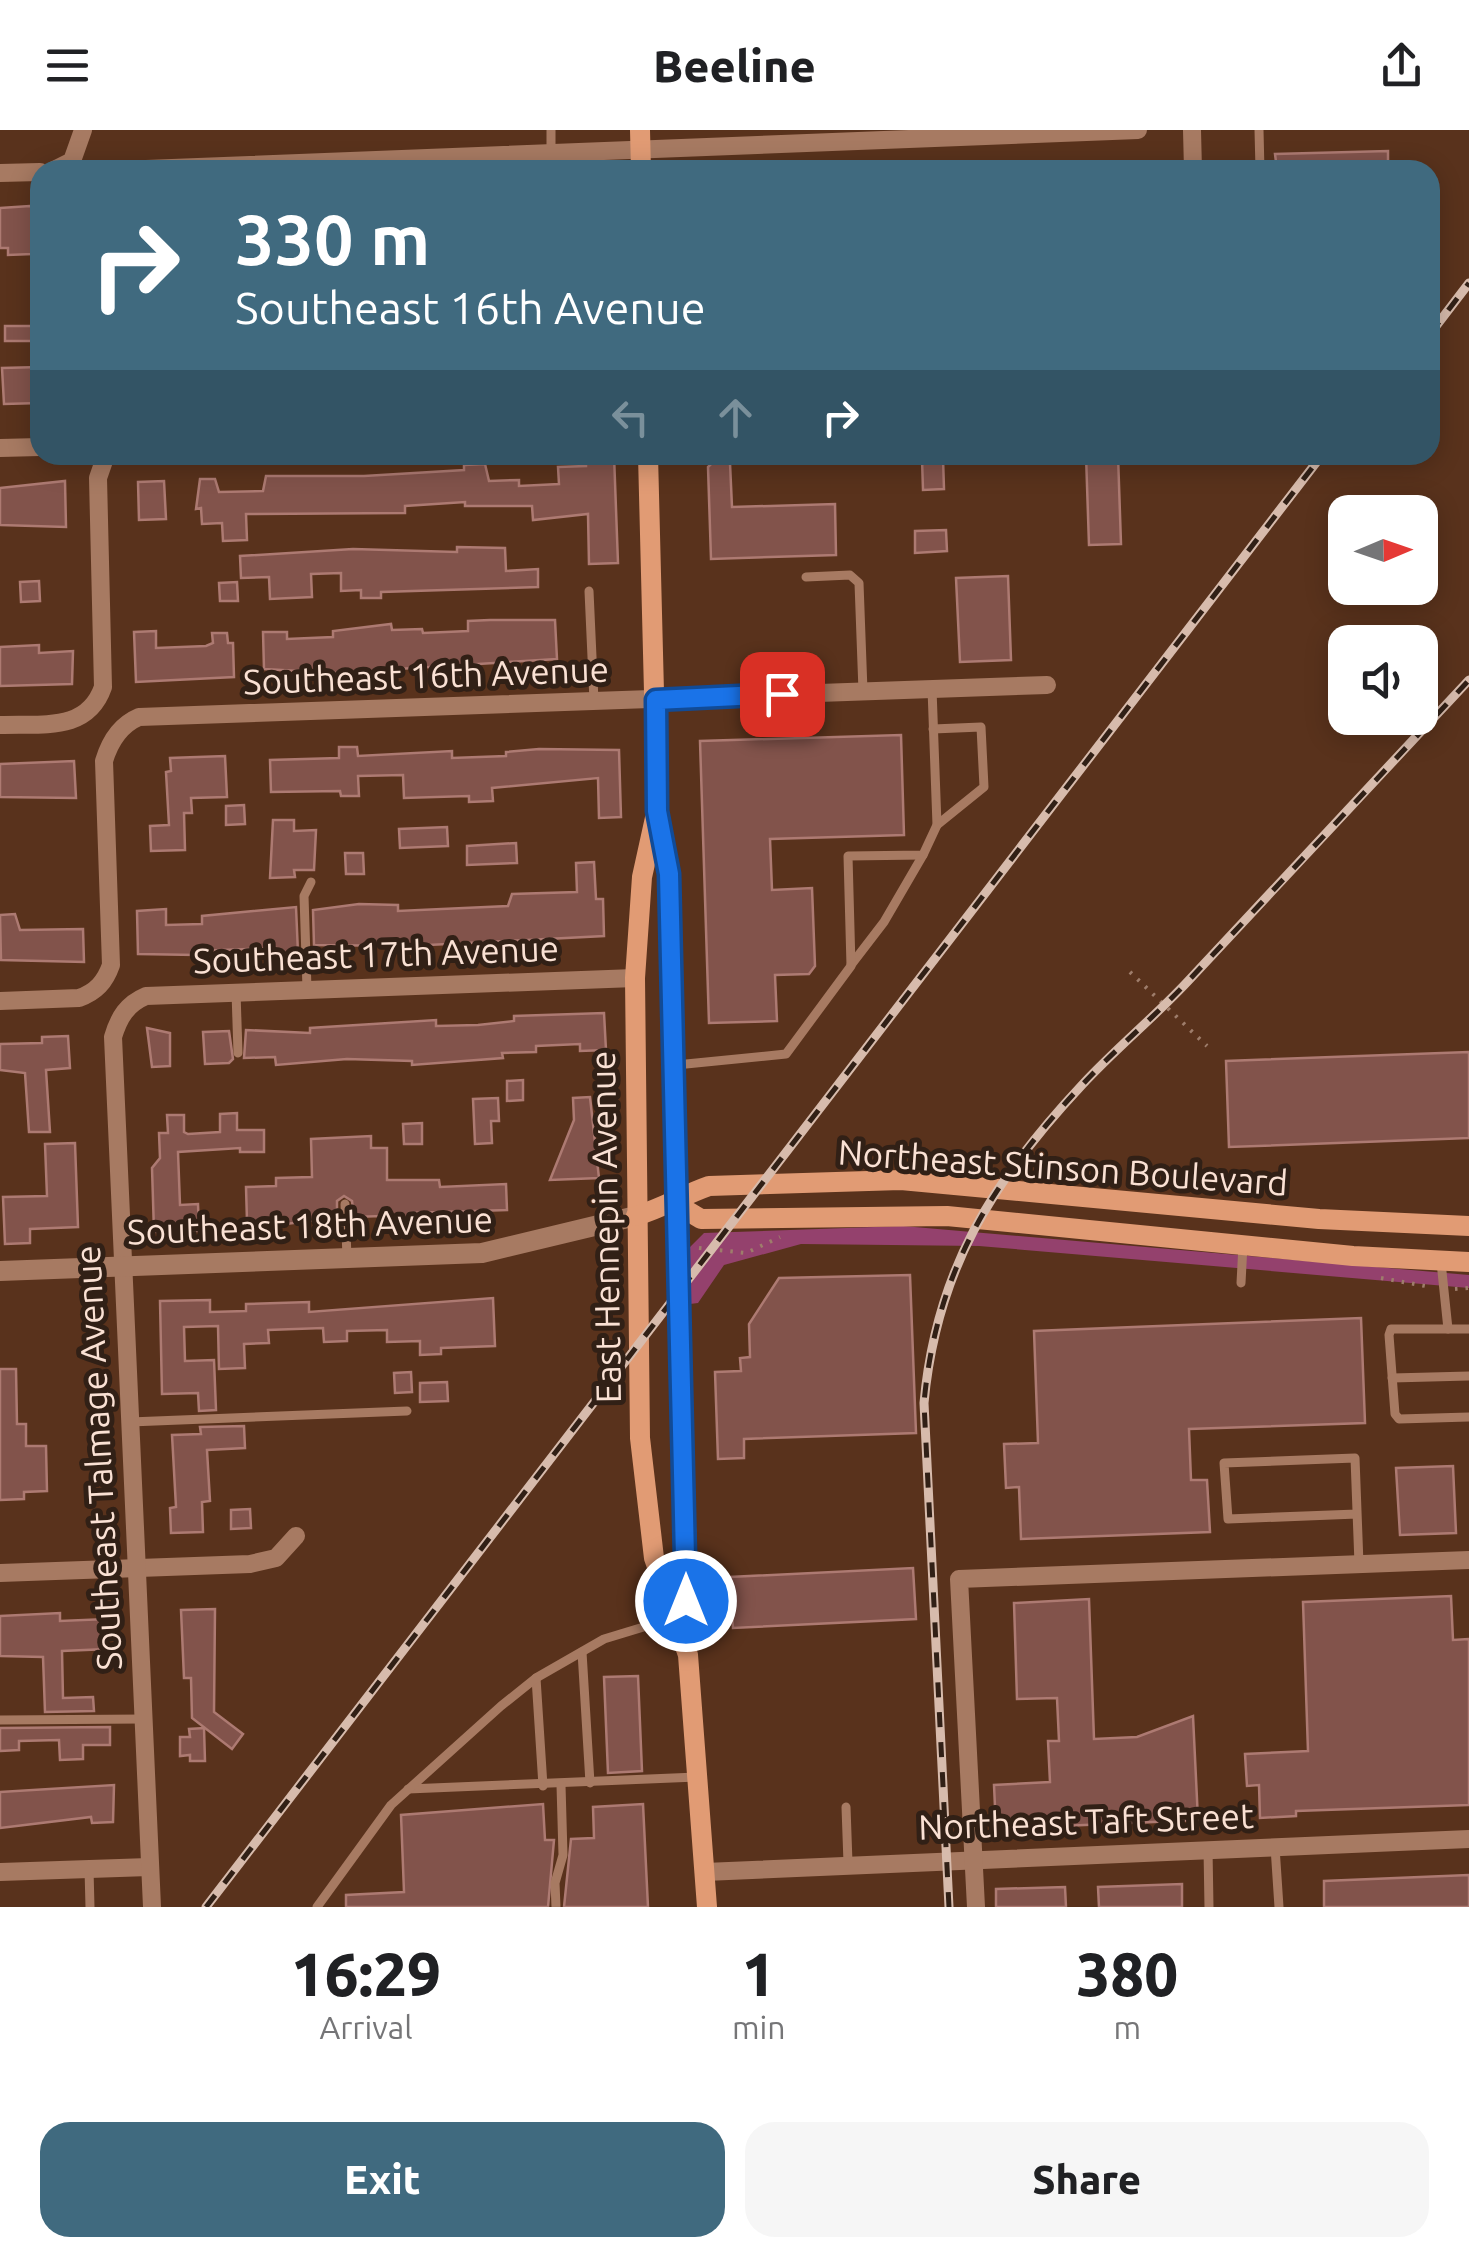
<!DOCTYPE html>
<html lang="en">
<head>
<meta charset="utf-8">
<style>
	:root { --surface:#fff; --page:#f6f6f6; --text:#202124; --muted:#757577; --accent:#406a7f }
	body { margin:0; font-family:Ubuntu,sans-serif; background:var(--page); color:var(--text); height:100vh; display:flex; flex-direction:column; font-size:38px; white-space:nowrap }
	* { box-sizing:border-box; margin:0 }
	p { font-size:32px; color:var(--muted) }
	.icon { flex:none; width:55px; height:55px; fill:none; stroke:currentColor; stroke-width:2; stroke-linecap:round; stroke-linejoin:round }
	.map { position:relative; height:1777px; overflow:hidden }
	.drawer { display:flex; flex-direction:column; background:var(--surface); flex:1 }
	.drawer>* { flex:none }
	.hud { position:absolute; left:30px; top:30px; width:1410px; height:305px; border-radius:30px; box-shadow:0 5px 25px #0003; background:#406a7f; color:#fff; overflow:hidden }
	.needle { width:65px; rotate:88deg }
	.fabs { position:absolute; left:1328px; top:365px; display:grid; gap:20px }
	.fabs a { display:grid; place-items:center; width:110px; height:110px; border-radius:20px; background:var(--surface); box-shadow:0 5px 25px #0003; font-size:50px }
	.pin { position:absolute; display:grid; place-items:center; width:85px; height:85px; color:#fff; margin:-42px; border-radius:20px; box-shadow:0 5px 15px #0006 }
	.me { position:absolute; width:110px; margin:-55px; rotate:0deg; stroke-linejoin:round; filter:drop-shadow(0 0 8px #0008) }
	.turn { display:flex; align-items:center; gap:35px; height:210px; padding:0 40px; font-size:45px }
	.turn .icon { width:130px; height:130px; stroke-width:2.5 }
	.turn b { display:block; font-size:70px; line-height:85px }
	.lanes { display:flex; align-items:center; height:95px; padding:0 40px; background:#0003; justify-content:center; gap:50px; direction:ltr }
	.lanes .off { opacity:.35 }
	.eta { display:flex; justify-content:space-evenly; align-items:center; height:170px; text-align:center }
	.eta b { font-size:60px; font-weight:800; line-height:70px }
	.cta { display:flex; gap:20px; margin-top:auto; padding:20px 40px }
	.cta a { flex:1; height:115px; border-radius:30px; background:var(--accent); color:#fff; font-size:40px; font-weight:800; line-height:115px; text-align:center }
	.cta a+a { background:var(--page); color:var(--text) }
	header { display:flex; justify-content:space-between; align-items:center; height:130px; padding:0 40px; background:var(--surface); font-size:45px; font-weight:800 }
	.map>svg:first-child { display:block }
	.green { fill:#94416d }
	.building { fill:#82534b; stroke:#ad7a72; stroke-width:2.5 }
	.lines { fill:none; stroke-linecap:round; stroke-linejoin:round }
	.path { stroke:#9e7d6b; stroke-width:4; stroke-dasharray:2.5 8; stroke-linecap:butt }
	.service { stroke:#a77a62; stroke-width:9 }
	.minor { stroke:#a77a62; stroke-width:18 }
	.tertiary { stroke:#a77a62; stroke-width:20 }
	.secondary { stroke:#e19b74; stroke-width:20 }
	.rail-casing { stroke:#d7bbac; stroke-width:9 }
	.rail { stroke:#312016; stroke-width:5; stroke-dasharray:15; stroke-linecap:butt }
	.route-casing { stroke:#114b97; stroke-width:25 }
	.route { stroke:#1a73e8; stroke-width:18 }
	.labels { text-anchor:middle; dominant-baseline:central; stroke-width:10; stroke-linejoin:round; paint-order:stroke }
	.street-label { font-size:35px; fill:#fae1d4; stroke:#312016 }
</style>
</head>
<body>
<header><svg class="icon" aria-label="menu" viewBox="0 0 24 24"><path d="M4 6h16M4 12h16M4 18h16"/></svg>Beeline<svg class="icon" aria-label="share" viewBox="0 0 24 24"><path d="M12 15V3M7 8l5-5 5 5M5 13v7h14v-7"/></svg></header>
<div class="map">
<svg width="1469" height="1777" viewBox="0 0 1469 1777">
	<rect width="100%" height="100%" fill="#59321c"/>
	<!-- green -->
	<path class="green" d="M903,1096L1469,1145V1158L979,1116L801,1114L724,1135L698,1173L690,1174L689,1118L704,1103Z"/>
	<!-- building -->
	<g class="building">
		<path d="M1388,21V40H1277L1275,24Z"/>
		<path d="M30,76L40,77V117H32V124L8,125V118H0V78Z"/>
		<rect x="5" y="196" width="35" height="15"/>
		<path d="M40,237V273L4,274L2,238Z"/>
		<path d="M586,325H614L618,433L589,434L588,384L533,390L532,376H465V372L405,376V383L246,384L247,410L223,411L222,393L202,394L201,378L196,379L200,349H215L219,362L263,361L266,346H364L464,340V335L485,334L489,351L519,350V356L559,354L558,337L586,336Z"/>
		<path d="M1086,325H1118L1121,414L1089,415Z"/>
		<path d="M943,328L944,359L923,360L922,329Z"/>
		<path d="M712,333H730L732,377L835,374L836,425L711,429L708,337Z"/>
		<path d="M65,351L66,397L0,395V358Z"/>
		<path d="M164,351L166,389L139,390L138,352Z"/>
		<path d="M946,400L947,421L915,423V401Z"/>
		<path d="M457,417L505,418L506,441L538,439V457L381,462V468H361V460L341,461V443L311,444L312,467L270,469L269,447L241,448L240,426L353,419L457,422Z"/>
		<path d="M1008,446L1011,530L960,532L956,448Z"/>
		<path d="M39,451L40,471L21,472L20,452Z"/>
		<path d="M237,452L238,471H220L219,453Z"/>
		<path d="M490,490H555L557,529L334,543L264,539L263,502H287V509L333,507V501L391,494L392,500L422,499L423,503L468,501V491Z"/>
		<path d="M156,501V518L206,516L213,513L212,503H227L228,513H233L234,547L136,552L134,502Z"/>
		<path d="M39,515V523L73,521L72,554L0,556V517Z"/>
		<path d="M901,605L904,705L770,709L772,760L812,758L815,836L809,844L775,845L777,891L709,893L700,611Z"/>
		<path d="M339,617H357L358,626L452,621V628L506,626V622L539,619L619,620L621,687L599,688L598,648L492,658L493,671L469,672V666L404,668L403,645L358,646L359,666H341L340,661L271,662L270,630L339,628Z"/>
		<path d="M225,626L227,667L191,668L192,683H184L185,720L151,721L150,696L169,695L166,642L171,641L170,628Z"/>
		<path d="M74,631L76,668L0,667V634Z"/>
		<path d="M244,675L245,694L226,695V676Z"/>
		<path d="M273,690H294V701L316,700L314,740H294L295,747L270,748Z"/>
		<path d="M447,697L448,716L400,718L399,699Z"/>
		<path d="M516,713L517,733L467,735V716Z"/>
		<path d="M345,723H363L364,744H346Z"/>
		<path d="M594,732L596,769H603L604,806L409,816L314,815L313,780L359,774L398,775V781L508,776L512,764L577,762L576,733Z"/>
		<path d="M296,777L298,823L276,824V818L196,821V825L138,824L137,781L166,779V795L202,794V786Z"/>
		<path d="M15,784L20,800L83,799L84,832L1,830L0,785Z"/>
		<path d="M604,883L606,920L580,921V914L536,916V922L502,923L503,928L412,935V931L347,929L276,935L275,927L244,928L246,900L310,903V898L436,890V896L478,895L514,891V886Z"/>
		<path d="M147,898L170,903V936L152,937Z"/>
		<path d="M229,901L233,929L229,933L205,934L203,902Z"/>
		<path d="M68,906L70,938L46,940L50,1002H29L25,943L0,940V914L42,913V907Z"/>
		<path d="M1469,922V1008L1229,1017L1226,931Z"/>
		<path d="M523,950V970L507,971V951Z"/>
		<path d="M590,967L599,1048L550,1050L574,990L573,968Z"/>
		<path d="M498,968L499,991H491L492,1013L475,1014L473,969Z"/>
		<path d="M237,983V1000H264V1022H240V1018L178,1022L180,1075L198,1074L199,1101L154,1102L152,1038L160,1028L159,1003H168L167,985H184V1002L188,1004L220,1002V984Z"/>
		<path d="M422,993V1014H404L403,994Z"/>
		<path d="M371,1006V1018H387V1050H439L440,1057L506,1054L507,1080L409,1083V1090L381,1092V1086L354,1087L352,1071L344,1066L337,1071V1088L268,1096L252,1097V1091H247L246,1057L276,1056V1048L312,1047L311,1009Z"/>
		<path d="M75,1013L78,1097L30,1099V1113L5,1114L3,1067L47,1066L45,1014Z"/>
		<path d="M910,1145L916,1303L744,1309V1328L718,1329L715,1242L741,1241L740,1228L750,1227L749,1194L779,1148Z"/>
		<path d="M493,1168L495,1216L441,1218V1224L420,1225V1211L387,1212V1200L347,1201V1211L324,1212L323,1198L268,1200L269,1213L244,1214L245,1238L219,1239L218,1196L184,1197L185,1231L214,1230L216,1280L199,1281L198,1263L162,1264L160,1171L210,1170V1182L246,1181V1174L309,1172V1182Z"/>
		<path d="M1361,1188L1365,1293L1189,1299L1191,1350H1207L1210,1402L1021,1409L1019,1357L1006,1358L1004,1314L1038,1313L1034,1201Z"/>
		<path d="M0,1239H16L17,1294H26V1316H46L47,1361L24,1362V1369L0,1370Z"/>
		<path d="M411,1242L412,1262L395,1263L394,1243Z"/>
		<path d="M447,1252L448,1271L420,1272V1253Z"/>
		<path d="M244,1296L245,1318L207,1320L210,1371L202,1372L203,1402L171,1403L170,1378L176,1377L172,1305L201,1304L200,1297Z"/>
		<path d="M1453,1336L1456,1403L1400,1405L1396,1338Z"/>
		<path d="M250,1379L251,1398L231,1399V1380Z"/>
		<path d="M913,1438L916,1489L733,1498L730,1447Z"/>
		<path d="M1451,1466L1453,1510L1469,1509V1675L1296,1681V1686L1260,1688L1259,1655L1247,1656L1245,1624L1308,1621L1303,1472Z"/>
		<path d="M1089,1469L1094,1609L1137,1607L1193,1586L1198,1690L996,1699L994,1655L1050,1652L1048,1611H1059L1057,1568L1017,1569L1014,1473Z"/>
		<path d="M215,1479L214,1582L243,1604L232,1619L192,1588L191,1548H184L181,1480Z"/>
		<path d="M60,1483V1491L107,1489L108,1519L62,1521L63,1568L93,1567L94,1581L45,1582L43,1527L0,1526V1486Z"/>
		<path d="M638,1546L642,1641L608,1643L604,1547Z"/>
		<path d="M110,1597V1615H83V1629L60,1630L59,1610L19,1611V1620L0,1621V1598Z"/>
		<path d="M204,1598L205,1631H190V1625L180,1626V1607H190L189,1599Z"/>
		<path d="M114,1655L113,1692L92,1693L91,1687L0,1698V1662Z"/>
		<path d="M543,1674L545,1710H554L548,1777H346V1765L404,1762L401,1685Z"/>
		<path d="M643,1674L648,1777H564L571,1709L594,1708L593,1677Z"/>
		<path d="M1469,1745V1777H1324V1751Z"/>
		<path d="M1182,1754V1777H1099L1098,1757Z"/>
		<path d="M1065,1757L1066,1777H996V1759Z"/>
	</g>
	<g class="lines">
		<!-- path -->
		<g class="path">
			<path d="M1130,842L1207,916"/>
			<path d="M699,1118L746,1123L780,1107"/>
			<path d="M1381,1148L1431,1157"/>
			<path d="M1455,1159L1469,1158"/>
		</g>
		<!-- service -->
		<g class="service">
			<path d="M551,0V23"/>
			<path d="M1259,0L1260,40"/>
			<path d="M806,447L850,445L859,453L863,561"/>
			<path d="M589,461L594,571"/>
			<path d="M933,599L981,597L984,657L937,695"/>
			<path d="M851,835L884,792L923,725"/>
			<path d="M307,859L304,766L311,752"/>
			<path d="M236,862L238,923"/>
			<path d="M676,935L786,924L851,836L848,726L923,725L937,695L932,559"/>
			<path d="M345,1074L347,1128"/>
			<path d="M1441,1132L1448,1199"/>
			<path d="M1241,1153L1243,1115"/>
			<path d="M1469,1199H1391L1389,1205L1395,1284L1399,1289L1469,1287"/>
			<path d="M1392,1248L1469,1246"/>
			<path d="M130,1292L407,1281"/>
			<path d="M1357,1384L1228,1389L1224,1333L1355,1328L1359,1434"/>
			<path d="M582,1522L590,1653"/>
			<path d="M536,1548L543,1656"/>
			<path d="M0,1590L143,1589"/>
			<path d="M408,1659L697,1647"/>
			<path d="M846,1677L848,1733"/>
			<path d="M1275,1717L1279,1777"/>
			<path d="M1208,1719L1209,1777"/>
			<path d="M89,1739L90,1777"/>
			<path d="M317,1777L391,1675L501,1576L536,1548L604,1509L660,1492L678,1503"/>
			<path d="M556,1777L555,1753L563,1725L561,1655"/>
		</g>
		<!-- minor -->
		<g class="minor">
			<path d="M1192,0L1193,40"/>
			<path d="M54,40L72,31L83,0"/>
			<path d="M120,40L1138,0"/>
			<path d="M0,43L40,42"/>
			<path d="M0,318L40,317"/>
			<path d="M0,595C41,593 87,603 103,557L98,348L106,325"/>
			<path d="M0,871L79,868C96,862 105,852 111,835L104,631C110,611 120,595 139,587L1047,555"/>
			<path d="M0,1443L250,1434L276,1428L296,1406"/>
			<path d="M0,1742L149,1737"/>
			<path d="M705,1742L1469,1709"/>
			<path d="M152,1777L113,907C119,887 127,874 146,866L635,848"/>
			<path d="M976,1777L959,1449L1469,1430"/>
		</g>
		<!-- tertiary -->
		<path class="tertiary" d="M0,1141L482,1123L636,1086"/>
		<!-- secondary -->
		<g class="secondary">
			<path d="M640,0L641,40"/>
			<path d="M648,325L657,681L669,744L687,1435L684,1507"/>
			<path d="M655,688L642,747L635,848L640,1308L654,1428L688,1525L707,1777"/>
			<path d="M676,1074L701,1089L947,1086L1353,1126L1469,1132"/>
			<path d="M636,1086C663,1078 683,1065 709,1056L901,1050L1319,1089L1469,1096"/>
		</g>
		<!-- rail casing -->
		<g class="rail-casing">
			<g id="rail">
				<path d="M1430,204L1469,153"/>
				<path d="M206,1777L1322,325"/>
				<path d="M949,1777L924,1273C936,1141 992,1051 1082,955C1116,918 1156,886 1190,849C1283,750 1376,650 1469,550"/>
			</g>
		</g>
		<!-- rail -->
		<use href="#rail" class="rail"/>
	</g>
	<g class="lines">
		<!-- route casing -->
		<g class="route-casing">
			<path id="route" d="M686,1471L669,744L657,681L656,570L782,564"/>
		</g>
		<!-- route -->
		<use href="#route" class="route"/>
	</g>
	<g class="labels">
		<!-- street labels -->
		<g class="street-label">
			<text transform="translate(426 545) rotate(-2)">Southeast 16th Avenue</text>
			<text transform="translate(376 824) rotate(-2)">Southeast 17th Avenue</text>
			<text transform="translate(1063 1037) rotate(4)">Northeast Stinson Boulevard</text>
			<text transform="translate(310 1095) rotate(-2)">Southeast 18th Avenue</text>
			<text transform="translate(605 1097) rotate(-91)">East Hennepin Avenue</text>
			<text transform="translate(98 1328) rotate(-93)">Southeast Talmage Avenue</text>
			<text transform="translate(1086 1691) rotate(-2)">Northeast Taft Street</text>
		</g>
	</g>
</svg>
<div class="fabs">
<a><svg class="needle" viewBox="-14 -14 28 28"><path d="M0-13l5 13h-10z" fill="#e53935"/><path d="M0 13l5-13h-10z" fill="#757577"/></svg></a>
<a><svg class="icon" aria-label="sound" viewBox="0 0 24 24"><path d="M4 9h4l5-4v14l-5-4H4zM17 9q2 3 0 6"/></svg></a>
</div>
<div class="pin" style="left:782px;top:564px;background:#d93025"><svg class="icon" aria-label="arrive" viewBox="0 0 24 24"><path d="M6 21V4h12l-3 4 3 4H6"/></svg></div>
<svg class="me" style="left:686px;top:1471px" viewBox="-20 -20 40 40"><circle r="17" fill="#1a73e8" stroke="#fff" stroke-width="3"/><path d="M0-11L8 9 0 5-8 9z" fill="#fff"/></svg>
<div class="hud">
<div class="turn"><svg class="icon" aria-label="right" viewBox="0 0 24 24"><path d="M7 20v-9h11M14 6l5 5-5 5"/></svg><div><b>330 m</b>Southeast 16th Avenue</div></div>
<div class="lanes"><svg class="icon off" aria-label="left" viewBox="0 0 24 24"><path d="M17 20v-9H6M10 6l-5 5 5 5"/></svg><svg class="icon off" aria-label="ahead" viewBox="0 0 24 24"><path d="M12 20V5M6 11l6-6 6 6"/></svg><svg class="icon" aria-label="right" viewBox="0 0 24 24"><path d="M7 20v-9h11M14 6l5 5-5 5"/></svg></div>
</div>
</div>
<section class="drawer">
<div class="eta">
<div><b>16:29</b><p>Arrival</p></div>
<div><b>1</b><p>min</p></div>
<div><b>380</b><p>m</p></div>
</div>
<div class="cta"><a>Exit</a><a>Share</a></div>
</section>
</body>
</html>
